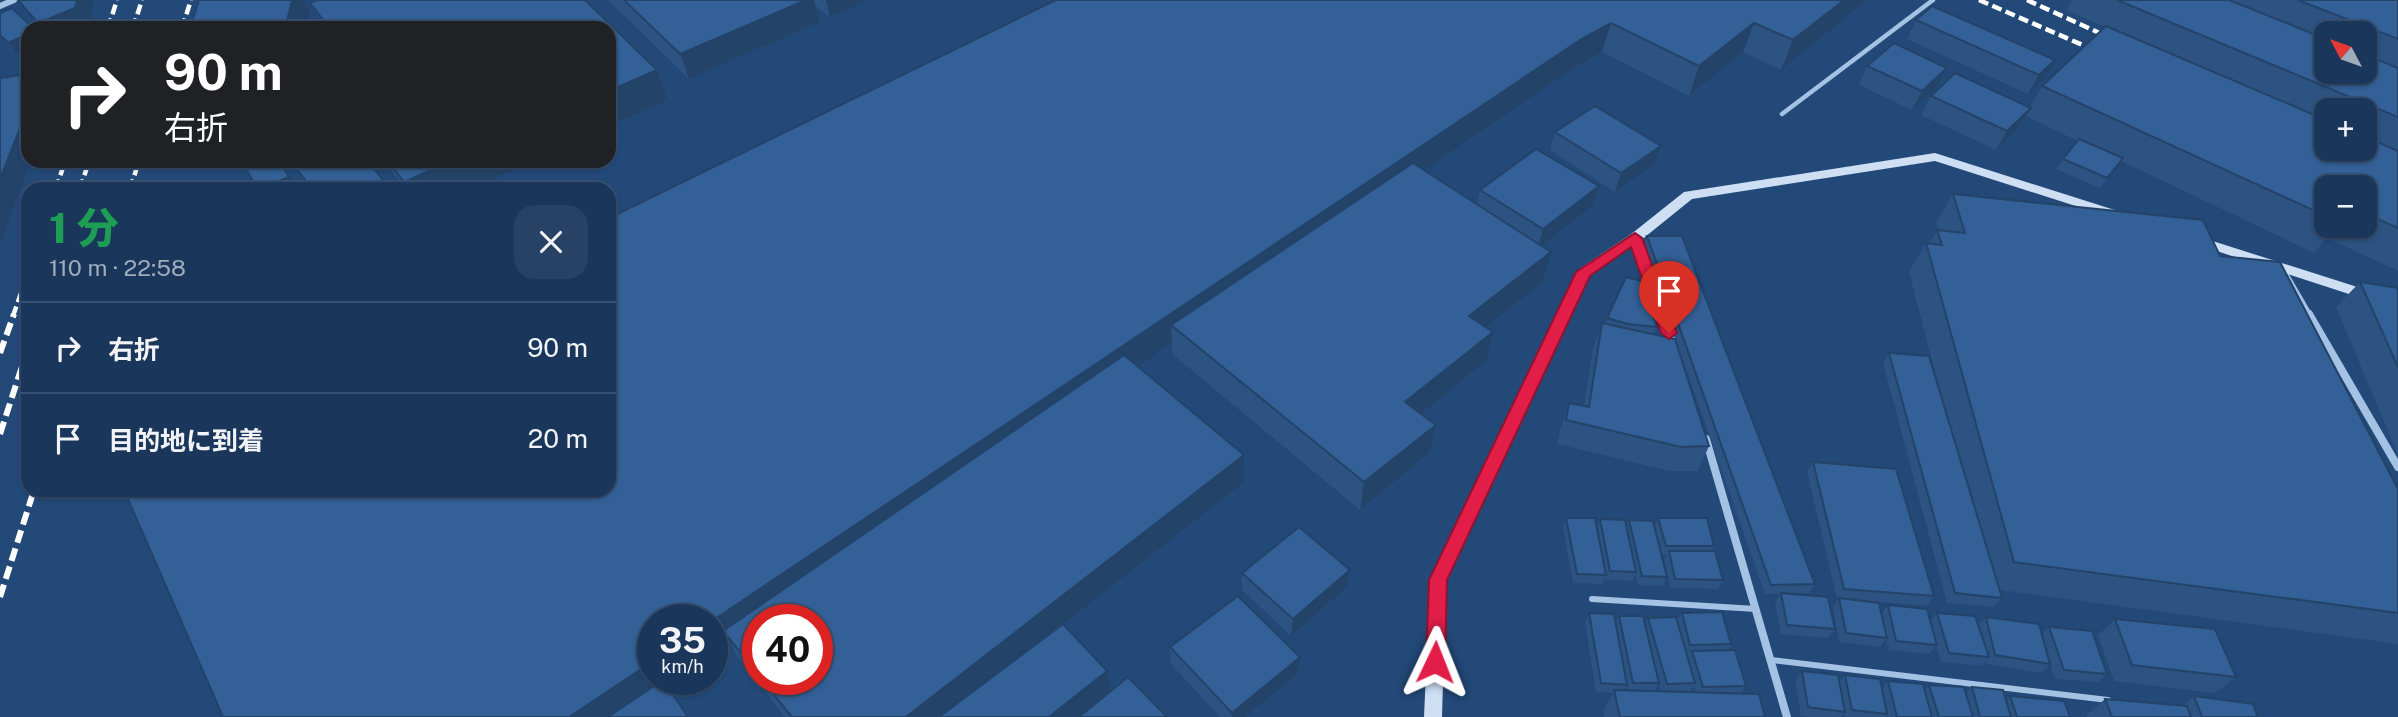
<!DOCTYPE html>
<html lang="ja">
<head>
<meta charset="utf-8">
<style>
	:root { --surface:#1a375b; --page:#274264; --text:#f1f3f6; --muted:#9facbb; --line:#385171 }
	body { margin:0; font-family:"Public Sans","Noto Sans JP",sans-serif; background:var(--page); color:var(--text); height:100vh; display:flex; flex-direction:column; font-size:26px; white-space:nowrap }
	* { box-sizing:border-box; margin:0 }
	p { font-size:23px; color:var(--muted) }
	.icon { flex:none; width:38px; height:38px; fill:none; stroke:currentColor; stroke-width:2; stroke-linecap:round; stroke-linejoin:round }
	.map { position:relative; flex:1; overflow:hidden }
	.panel { position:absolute; left:21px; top:182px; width:595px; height:315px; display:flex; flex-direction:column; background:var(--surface); border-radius:21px; box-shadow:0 2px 5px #0004,0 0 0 2px var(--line) }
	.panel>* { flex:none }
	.top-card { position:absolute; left:21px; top:21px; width:595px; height:147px; border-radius:21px; box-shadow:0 2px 5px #0004,0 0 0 2px var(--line); background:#202124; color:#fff; overflow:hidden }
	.needle { width:46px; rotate:311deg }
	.buttons { position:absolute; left:2314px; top:21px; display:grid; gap:14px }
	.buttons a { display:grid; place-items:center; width:63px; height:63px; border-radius:14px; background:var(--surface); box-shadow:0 2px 5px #0004,0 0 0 2px var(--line); font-size:35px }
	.speed { position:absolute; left:637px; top:604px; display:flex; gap:14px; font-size:35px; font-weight:700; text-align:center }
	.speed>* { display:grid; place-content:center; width:91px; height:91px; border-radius:50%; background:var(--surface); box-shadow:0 2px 5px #0004,0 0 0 2px var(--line); line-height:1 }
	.speed small { font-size:18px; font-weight:400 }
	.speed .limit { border:10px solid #d22; background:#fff; color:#111 }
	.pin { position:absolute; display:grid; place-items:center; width:60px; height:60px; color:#fff; margin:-72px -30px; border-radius:50% 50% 50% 0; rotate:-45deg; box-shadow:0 0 7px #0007 }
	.pin .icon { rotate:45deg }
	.me { position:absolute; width:77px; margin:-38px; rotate:2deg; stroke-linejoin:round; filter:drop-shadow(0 0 5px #0008) }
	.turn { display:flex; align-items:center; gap:24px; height:147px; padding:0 28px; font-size:32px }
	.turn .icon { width:91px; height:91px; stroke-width:2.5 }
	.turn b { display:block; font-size:49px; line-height:60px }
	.round { display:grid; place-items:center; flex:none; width:74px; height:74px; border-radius:21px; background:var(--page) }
	.summary { display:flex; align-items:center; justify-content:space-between; height:119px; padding:0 28px }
	h1 { font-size:42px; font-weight:800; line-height:52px; color:#1e9e55 }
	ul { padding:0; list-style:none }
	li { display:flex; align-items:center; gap:21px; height:91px; padding:0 28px; border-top:2px solid var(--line) }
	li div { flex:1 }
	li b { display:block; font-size:26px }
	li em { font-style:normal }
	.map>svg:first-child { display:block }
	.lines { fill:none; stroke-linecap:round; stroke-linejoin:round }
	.lane-far1 { stroke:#a4c2e4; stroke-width:4.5 }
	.lane { stroke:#a4c2e4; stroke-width:6 }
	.street-far1 { stroke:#a4c2e4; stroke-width:6 }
	.street { stroke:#a4c2e4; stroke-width:8 }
	.secondary { fill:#cedff4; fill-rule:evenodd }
	.rail-far1 { stroke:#fff; stroke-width:4.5; stroke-dasharray:10 4.5; stroke-linecap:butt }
	.rail { stroke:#fff; stroke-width:6; stroke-dasharray:13 6; stroke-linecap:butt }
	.wall { fill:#2c5381; fill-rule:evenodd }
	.shaded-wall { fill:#244369 }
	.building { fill:#336096; stroke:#244369; stroke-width:2 }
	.route { fill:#e11d48; stroke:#92132f; stroke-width:2 }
</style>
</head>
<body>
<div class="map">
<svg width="2398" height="717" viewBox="0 0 2398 717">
	<rect width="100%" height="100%" fill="#234979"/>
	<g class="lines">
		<!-- lane-far1 -->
		<path class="lane-far1" d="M1782,114L1933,0"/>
		<!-- lane -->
		<g class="lane">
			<path d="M1592,599L1756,609"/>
			<path d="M1771,660L2108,700"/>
		</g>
		<!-- street-far1 -->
		<g class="street-far1">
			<path d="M0,6L14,0"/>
			<path d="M1635,238L1663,316"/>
			<path d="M2282,268L2310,316"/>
		</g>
		<!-- street -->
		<g class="street">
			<path d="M1662,314L1673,345"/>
			<path d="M2309,314L2398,467"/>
			<path d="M1706,439L1787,717"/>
		</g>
		<!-- secondary -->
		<g class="secondary">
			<path d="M1935,153L2121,212L2123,215L2117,219L2113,218L1935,161L1692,199L1640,241L1589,275L1446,580L1442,717H1424L1430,580L1579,269L1630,235L1684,192Z"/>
			<path d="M2200,237L2398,300V310L2195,244L2194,241Z"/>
		</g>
		<!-- rail-far1 -->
		<g class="rail-far1">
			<path d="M1979,0L2101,53"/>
			<path d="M2027,0L2117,41"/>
			<path d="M108,28L117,0"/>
			<path d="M133,28L142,0"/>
			<path d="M182,28L191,0"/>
			<path d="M56,189L65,161"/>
			<path d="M80,189L89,161"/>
			<path d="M130,189L139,161"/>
			<path d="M13,316L28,273"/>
		</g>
		<!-- rail -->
		<g class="rail">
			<path d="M0,353L14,314"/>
			<path d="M0,434L28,348"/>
			<path d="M0,597L34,490"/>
		</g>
	</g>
	<!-- wall -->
	<g class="wall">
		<path d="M18,0H94L89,27L86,28H41Z"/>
		<path d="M313,0H585L657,70L668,100L609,126V28L324,27L310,3L314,1Z"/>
		<path d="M608,0H869L830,17L815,5L820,22L689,79Z"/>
		<path d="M1056,0H1867L1781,70L1743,52L1689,96L1602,52L1575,67L1424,170L1477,204L1480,190L1599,186L1594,205L1541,246L1543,282L1486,327V361L1421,414L1429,453L1360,510L1172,354V343L1137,366L1243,483L1063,625L1110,692L1167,717H785L737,656L731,644L712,657V620L653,679H680L668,687L223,717ZM758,620L817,679H758Z"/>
		<path d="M2072,0H2398V271L2327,238L2314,253L2121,161L2100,188L2056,169L2063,159L2078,141L2026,116L2019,127L1996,150L1921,115L1931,96L2030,107L2042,86L2105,27L2066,10ZM2326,33H2364V72H2326ZM2326,110H2364V149H2326ZM2326,187H2364V226H2326Z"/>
		<path d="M0,13L28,28V48L16,53L0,37Z"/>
		<path d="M1916,20L2055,60L2044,79L2028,94L1907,39Z"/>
		<path d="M1867,66L1947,68L1937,87L1912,110L1859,85Z"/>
		<path d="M1555,132L1661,146L1654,165L1615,192L1550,150Z"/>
		<path d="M384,161H533L471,189H405Z"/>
		<path d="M1953,194L2220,256L2398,489V644L2000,590L2002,598L1994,607L1947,603L1883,363L1889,353L1938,384L1909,272L1926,243H1929L1938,230L1936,223Z"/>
		<path d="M1647,236L1815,584L1809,593L1789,594L1835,629L1828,638L1781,634L1775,602L1780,594H1765L1643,246Z"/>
		<path d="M2360,282L2398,288V455L2336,307Z"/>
		<path d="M1607,318L1657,327L1654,334L1709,446L1698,471H1670L1557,444L1561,427L1569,403L1584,406L1593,348L1602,323L1605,324Z"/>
		<path d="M1813,462L1934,596L1926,606L1837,598L1807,472Z"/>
		<path d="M1566,518L1597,527L1600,519L1626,527L1629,520L1655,525L1658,518L1714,546L1711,551L1723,580L1718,589L1671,588L1664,561L1667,555H1662L1667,577L1662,586L1638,585L1635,574L1632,581L1606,580L1605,577L1602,584L1573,583L1563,527Z"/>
		<path d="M1242,573L1347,587L1291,636L1242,590Z"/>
		<path d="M1839,598L1882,613L1888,605L1930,621L1937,613L1978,625L1986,617L2042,634L2049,627L2107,674L2098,682L2055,679L2050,664L2041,673L1987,664L1986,661L1981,666L1941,662L1936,646L1929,654L1889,650L1886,639L1880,647L1839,642L1833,607Z"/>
		<path d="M1589,613L1615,624L1619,616L1645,625L1648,618L1677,621L1682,613L1731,644L1728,650L1746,686L1741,693L1765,717H1604L1603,711L1613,693L1596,692L1585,622ZM1623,664L1628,690H1624L1627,685ZM1656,671L1661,691H1654L1659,683ZM1694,685L1696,692H1690Z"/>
		<path d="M2115,619L2236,677L2215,693L2114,681L2098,635Z"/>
		<path d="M1170,647L1298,674L1245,717H1220L1171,664Z"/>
		<path d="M1802,671L1839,682L1845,675L1882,688L1888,681L1925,690L1929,685L1966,694L1972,687L2006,700L2010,696L2070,717H1887L1886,715L1885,717H1845L1844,713L1841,717H1811L1801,716L1795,680Z"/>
		<path d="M2194,696L2258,717H2087V715L2105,699L2184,706V705Z"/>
	</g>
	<!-- shaded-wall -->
	<g class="shaded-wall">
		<path d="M77,0H94L89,27L86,28H42L38,23Z"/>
		<path d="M292,0H304L310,10L306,28H265L266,25Z"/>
		<path d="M806,0H814L820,22L689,79L680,54Z"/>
		<path d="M826,0H869L830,17Z"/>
		<path d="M1844,0H1867L1781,70L1793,40Z"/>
		<path d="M1611,23L1602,52L1575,67L1184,335L1171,325L1172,343L767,620L723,631L731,644L712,657V621L1583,38Z"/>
		<path d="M1754,23L1743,52L1689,96L1699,66Z"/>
		<path d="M28,34V48L16,53L8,43Z"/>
		<path d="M2055,60L2044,79L2028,94L2039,75Z"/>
		<path d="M1947,68L1937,87L1912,110L1922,91Z"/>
		<path d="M657,70L668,100L609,126V91Z"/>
		<path d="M28,108V161H31L0,244V179Z"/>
		<path d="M2031,108L2019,127L1996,150L2007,131Z"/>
		<path d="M1661,146L1654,165L1615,192L1621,173Z"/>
		<path d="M279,161L296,187L292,189H260Z"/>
		<path d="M451,161H533L471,189H408L404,182Z"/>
		<path d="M1599,186L1594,205L1538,248L1543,229Z"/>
		<path d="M1551,252L1543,282L1463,345L1469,316Z"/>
		<path d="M1493,332L1486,361L1400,431L1405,402Z"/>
		<path d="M1436,425L1429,453L1360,510L1364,482Z"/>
		<path d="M1244,455L1243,483L946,717H906Z"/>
		<path d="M1350,570L1347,587L1291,636L1293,619Z"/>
		<path d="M1300,657L1298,674L1245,717H1232V713Z"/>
		<path d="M653,661V679H680L624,717H569Z"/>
		<path d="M1107,671L1110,693L1080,717H1049Z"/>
	</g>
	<!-- building -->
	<g class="building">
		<path d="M18,0H77L75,8L38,23Z"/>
		<path d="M199,0H292L287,21L266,25L265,28H190Z"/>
		<path d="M317,0H585L657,70L609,91V28H322L328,26L310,3Z"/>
		<path d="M624,0H806L680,54Z"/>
		<path d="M1056,0H1844L1793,40L1754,23L1699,66L1611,23L1583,38L712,621V620H653V661L569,717H223L124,490H609V218Z"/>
		<path d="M2117,0H2229L2326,39V72H2364V54L2398,68V117Z"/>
		<path d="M2298,0H2398V39Z"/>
		<path d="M1932,6L2055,60L2039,75L1916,20Z"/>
		<path d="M12,8L33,28H28V34L8,43L0,35V13Z"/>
		<path d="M2106,26L2326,120V149H2364V136L2398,151V228L2364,213V187H2326V216L2042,86Z"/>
		<path d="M1894,43L1947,68L1922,91L1867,66Z"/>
		<path d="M1955,73L2031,108L2007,131L1931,96Z"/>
		<path d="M28,74V108L0,179V78Z"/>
		<path d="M1595,106L1661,146L1621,173L1555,132Z"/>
		<path d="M2079,139L2123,158L2107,178L2063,159Z"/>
		<path d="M1536,149L1599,186L1543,229L1480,190Z"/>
		<path d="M241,161H279L289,177L258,189Z"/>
		<path d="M291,161H368L390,189H312Z"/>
		<path d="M388,161H451L404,182Z"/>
		<path d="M1413,163L1551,252L1469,316L1493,332L1405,402L1436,425L1364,482L1171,325Z"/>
		<path d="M1953,194L2203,220L2220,256L2280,262L2398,489V613L2014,562L1926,243L1942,245L1937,230L1965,233Z"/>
		<path d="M1647,236H1682L1815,584L1771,585Z"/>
		<path d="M1626,277L1641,281L1657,327L1628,324L1607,318Z"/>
		<path d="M2360,282L2398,288V367Z"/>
		<path d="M1602,323L1675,339L1709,446L1681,447L1566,420L1569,403L1589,407Z"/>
		<path d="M1889,353L1929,356L2002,598L1955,593Z"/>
		<path d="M1124,355L1244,455L906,717H792L761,679H817V620H758V674L723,631Z"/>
		<path d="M1813,462L1896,469L1934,596L1844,589Z"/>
		<path d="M1566,518H1595L1606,575L1577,574Z"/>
		<path d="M1658,518H1707L1714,546H1666Z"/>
		<path d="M1600,519L1625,520L1636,572L1610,571Z"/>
		<path d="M1629,520L1653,521L1667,577L1642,576Z"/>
		<path d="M1299,527L1350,570L1293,619L1242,573Z"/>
		<path d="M1669,551H1715L1723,580L1675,579Z"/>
		<path d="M1781,593L1828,597L1835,629L1787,625Z"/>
		<path d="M1238,596L1300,657L1232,713L1170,647Z"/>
		<path d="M1839,598L1879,603L1887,638L1846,633Z"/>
		<path d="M1888,605L1927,609L1937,645L1896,641Z"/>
		<path d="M1722,612L1731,644L1690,645L1682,613Z"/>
		<path d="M1589,613L1614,614L1627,685L1601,683Z"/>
		<path d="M1937,613L1975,616L1989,657L1949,653Z"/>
		<path d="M1619,616H1643L1659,683H1633Z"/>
		<path d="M1676,617L1695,683L1667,684L1648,618Z"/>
		<path d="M1986,617L2039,624L2050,664L1995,655Z"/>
		<path d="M2115,619L2215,629L2236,677L2132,665Z"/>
		<path d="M1063,624L1107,671L1049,717H939Z"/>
		<path d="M2049,627L2092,631L2107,674L2064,670Z"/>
		<path d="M1735,650L1746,686L1703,687L1692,651Z"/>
		<path d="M1802,671L1838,675L1845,712L1808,707Z"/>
		<path d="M1845,675L1880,679L1887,714L1852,710Z"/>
		<path d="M1128,677L1167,717H1079Z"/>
		<path d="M663,680L688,717H608Z"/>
		<path d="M1888,681L1923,684L1932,717H1897Z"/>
		<path d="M1929,685L1964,687L1973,717H1939Z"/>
		<path d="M1972,687L2003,690L2011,717H1980Z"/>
		<path d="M1614,690L1759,694L1765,717H1620Z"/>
		<path d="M2010,696L2064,701L2070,717H2017Z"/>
		<path d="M2194,696L2253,704L2258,717H2202Z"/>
		<path d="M2105,699L2187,706L2191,717H2112Z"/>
	</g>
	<!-- route -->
	<path class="route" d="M1635,233L1642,238L1677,333L1669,339L1661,333L1631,247L1590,276L1447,580L1445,662L1442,668L1435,671L1429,668L1426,662L1429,580L1576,272Z"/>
</svg>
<div class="buttons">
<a><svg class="needle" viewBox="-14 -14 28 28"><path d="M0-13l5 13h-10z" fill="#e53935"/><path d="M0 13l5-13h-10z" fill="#9facbb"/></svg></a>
<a>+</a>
<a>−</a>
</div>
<div class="speed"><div>35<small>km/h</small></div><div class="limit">40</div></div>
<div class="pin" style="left:1669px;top:333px;background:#d93025"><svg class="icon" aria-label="arrive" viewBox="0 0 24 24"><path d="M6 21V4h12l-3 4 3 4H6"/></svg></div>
<svg class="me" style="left:1435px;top:662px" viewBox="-20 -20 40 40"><path d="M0-17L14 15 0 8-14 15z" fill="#e11d48" stroke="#fff" stroke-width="4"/></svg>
<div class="top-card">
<div class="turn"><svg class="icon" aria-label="right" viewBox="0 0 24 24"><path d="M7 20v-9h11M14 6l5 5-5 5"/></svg><div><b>90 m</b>右折</div></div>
</div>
<section class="panel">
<div class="summary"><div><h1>1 分</h1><p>110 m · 22:58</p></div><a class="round"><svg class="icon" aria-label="close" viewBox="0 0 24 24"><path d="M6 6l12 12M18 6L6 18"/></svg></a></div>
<ul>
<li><svg class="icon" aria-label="right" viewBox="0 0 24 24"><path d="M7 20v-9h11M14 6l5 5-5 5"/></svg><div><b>右折</b></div><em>90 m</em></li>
<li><svg class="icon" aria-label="arrive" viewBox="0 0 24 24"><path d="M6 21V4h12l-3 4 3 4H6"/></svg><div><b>目的地に到着</b></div><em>20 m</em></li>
</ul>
</section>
</div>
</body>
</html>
